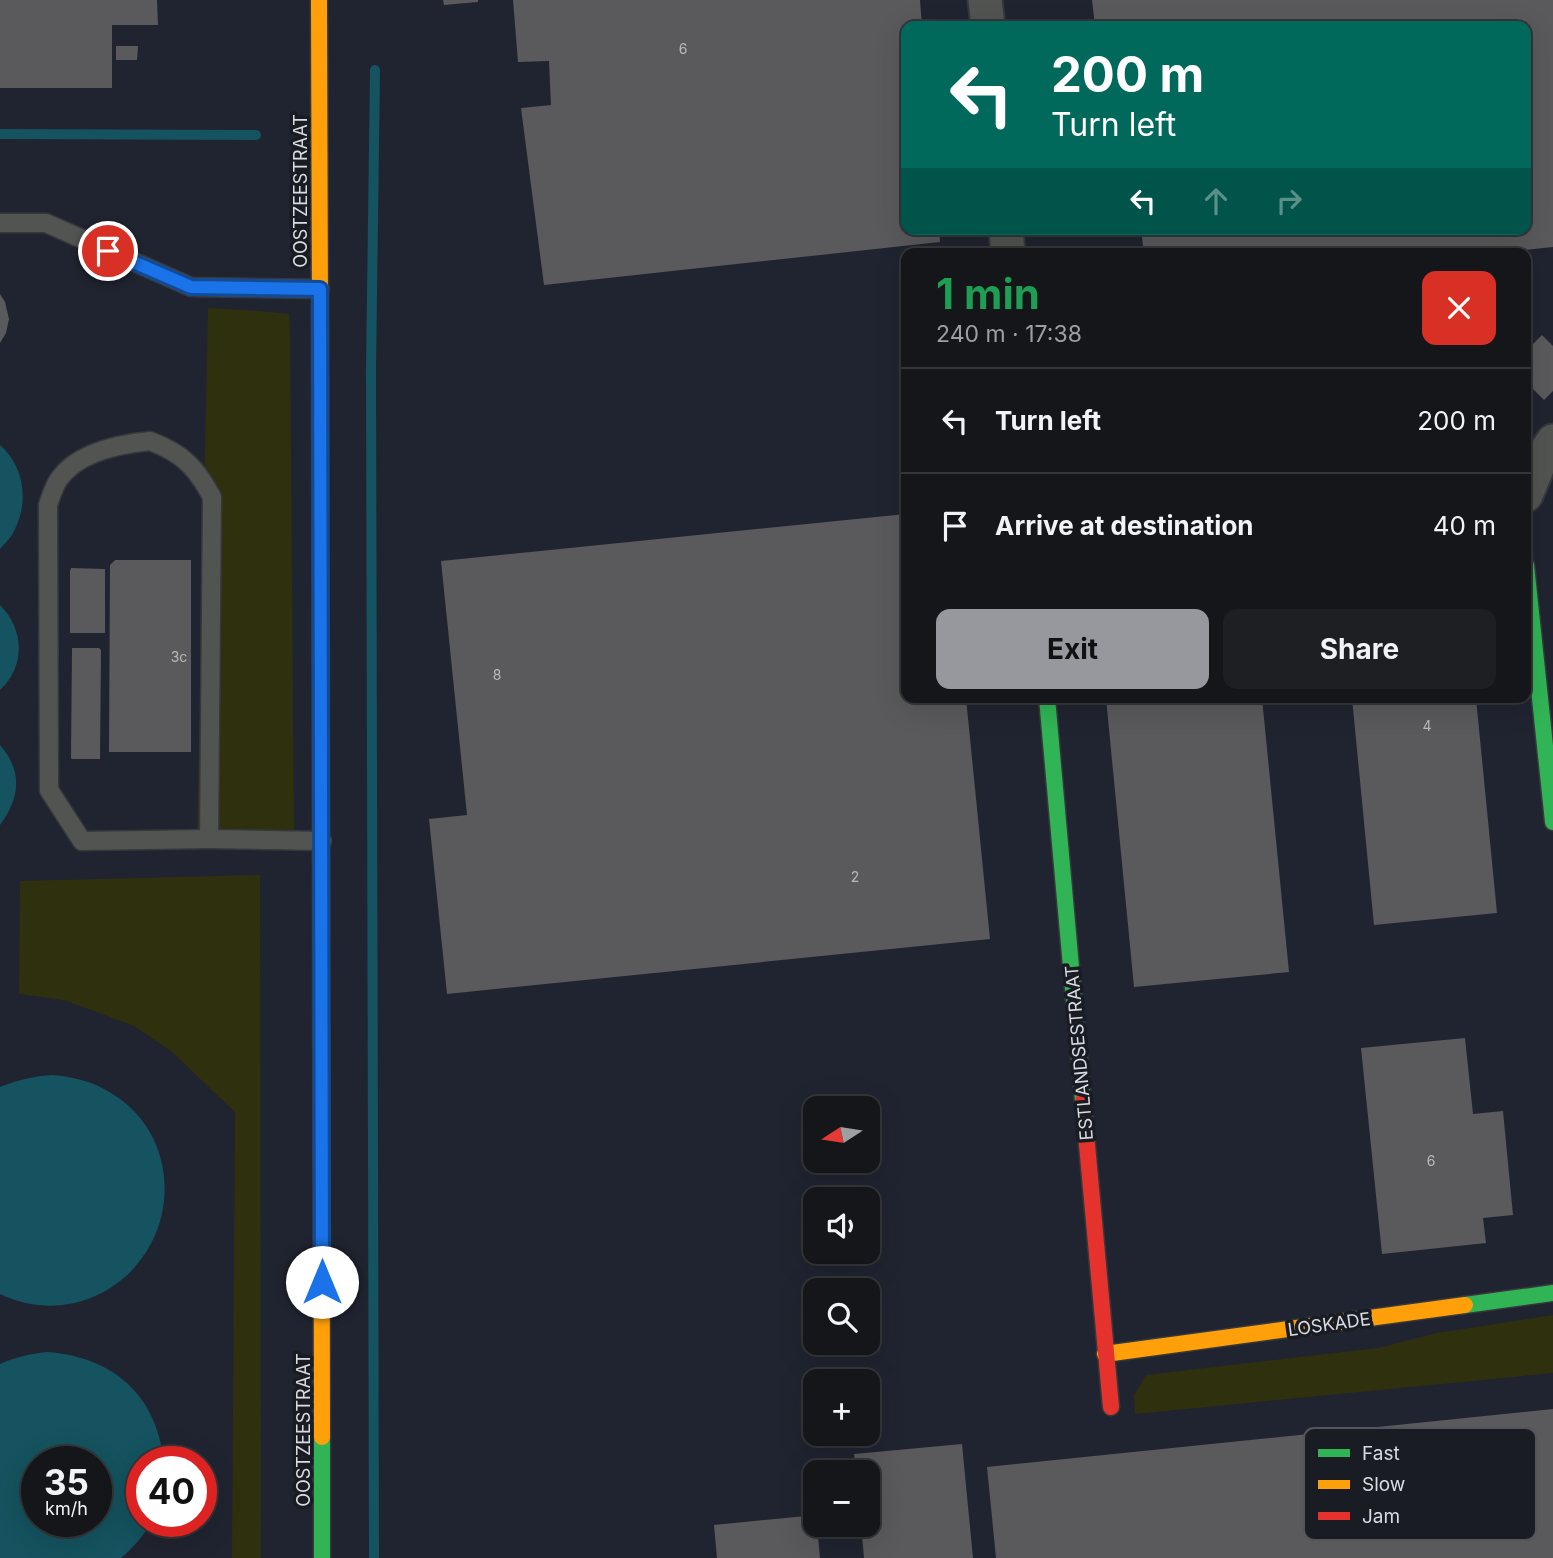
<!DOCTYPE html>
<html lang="en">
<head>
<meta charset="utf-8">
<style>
	:root { --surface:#141619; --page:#1d1f22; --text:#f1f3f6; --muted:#9d9fa2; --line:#333538; --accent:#96989d }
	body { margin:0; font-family:Inter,sans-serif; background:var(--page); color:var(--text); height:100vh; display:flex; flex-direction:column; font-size:26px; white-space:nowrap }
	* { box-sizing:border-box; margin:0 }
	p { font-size:23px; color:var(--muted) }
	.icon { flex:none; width:38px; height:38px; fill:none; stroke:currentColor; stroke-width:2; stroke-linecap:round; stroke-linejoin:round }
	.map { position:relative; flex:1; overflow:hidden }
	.sheet { position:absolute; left:901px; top:248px; width:630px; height:455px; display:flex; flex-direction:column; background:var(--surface); border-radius:14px; box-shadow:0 7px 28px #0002,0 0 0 2px var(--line) }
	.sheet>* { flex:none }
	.top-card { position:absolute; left:901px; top:21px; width:630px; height:214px; border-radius:14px; box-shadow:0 7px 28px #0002,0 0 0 2px var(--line); background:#00695c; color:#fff; overflow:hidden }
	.needle { width:46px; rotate:258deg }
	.controls { position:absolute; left:803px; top:1096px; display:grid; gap:14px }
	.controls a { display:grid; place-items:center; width:77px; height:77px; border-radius:14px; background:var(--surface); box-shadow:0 7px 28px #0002,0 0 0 2px var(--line); font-size:35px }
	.speed { position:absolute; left:21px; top:1446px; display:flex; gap:14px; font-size:35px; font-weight:700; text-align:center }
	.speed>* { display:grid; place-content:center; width:91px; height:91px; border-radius:50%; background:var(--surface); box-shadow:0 7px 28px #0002,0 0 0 2px var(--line); line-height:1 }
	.speed small { font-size:18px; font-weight:400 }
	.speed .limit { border:10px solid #d22; background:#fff; color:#111 }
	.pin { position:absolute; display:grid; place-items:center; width:60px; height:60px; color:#fff; margin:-30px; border:4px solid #fff; border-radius:50%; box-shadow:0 2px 7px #0007 }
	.me { position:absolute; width:77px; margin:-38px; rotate:0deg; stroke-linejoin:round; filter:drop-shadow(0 0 5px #0008) }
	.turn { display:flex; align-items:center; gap:24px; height:147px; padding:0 35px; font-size:32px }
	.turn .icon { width:91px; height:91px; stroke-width:2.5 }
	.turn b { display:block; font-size:49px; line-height:60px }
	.lanes { display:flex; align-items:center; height:66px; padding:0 35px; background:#0003; justify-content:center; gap:35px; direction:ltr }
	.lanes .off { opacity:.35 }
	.round { display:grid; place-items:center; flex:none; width:74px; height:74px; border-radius:14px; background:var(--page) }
	.head { display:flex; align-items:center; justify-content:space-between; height:119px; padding:0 35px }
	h1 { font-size:42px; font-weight:700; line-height:52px; color:#1e9e55 }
	.primary-button { display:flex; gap:14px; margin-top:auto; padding:14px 35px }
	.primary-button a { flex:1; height:80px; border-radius:14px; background:var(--accent); color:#111; font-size:28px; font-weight:700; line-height:80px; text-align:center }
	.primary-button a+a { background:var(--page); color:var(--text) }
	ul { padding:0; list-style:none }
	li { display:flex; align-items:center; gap:21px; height:105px; padding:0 35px; border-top:2px solid var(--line) }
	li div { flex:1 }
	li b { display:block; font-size:26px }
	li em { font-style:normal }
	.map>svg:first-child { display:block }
	.built { fill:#202430; fill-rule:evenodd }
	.green { fill:#2f300e }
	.water { fill:#14535f; fill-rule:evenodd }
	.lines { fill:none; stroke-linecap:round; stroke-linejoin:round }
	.stream { stroke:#14535f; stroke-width:10 }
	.building { fill:#5a595b }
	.lane-casing { stroke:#36383b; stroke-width:21 }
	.street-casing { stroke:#36383b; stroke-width:37 }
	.fast-casing { stroke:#36383b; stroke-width:19 }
	.slow-casing { stroke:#36383b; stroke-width:19 }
	.jam-casing { stroke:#36383b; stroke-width:19 }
	.lane { stroke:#525452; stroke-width:18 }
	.street { stroke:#525452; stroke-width:33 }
	.fast { stroke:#30b455; stroke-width:16 }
	.slow { stroke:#ff9f0a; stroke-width:16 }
	.jam { stroke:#e5322d; stroke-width:16 }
	.route-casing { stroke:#114b97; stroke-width:18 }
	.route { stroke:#1a73e8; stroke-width:12 }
	.labels { text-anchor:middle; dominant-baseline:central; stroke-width:7; stroke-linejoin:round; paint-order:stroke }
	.number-label { font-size:14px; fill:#b9babf }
	.street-label { font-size:18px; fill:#d9dbe0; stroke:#191c23 }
	.key { fill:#191c23; stroke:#53555c; stroke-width:2 }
	.key-label { font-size:19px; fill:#d9dbe0 }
</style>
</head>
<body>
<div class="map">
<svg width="1553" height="1558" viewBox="0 0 1553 1558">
	<rect width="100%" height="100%" fill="#1b1d21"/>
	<!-- built -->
	<path class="built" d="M0,0H1553V1558H0ZM906,26H1526V229H906ZM906,254H1526V698H906ZM816,1108H868V1160H816ZM816,1199H868V1251H816ZM816,1290H868V1342H816ZM816,1381H868V1433H816ZM37,1461H96V1521H37ZM142,1461H201V1521H142ZM816,1472H868V1524H816Z"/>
	<!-- green -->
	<g class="green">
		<path d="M208,308L259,311L289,314L290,330L294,835L197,837Z"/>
		<path d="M260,875L261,1558H232L235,1112L172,1052L134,1026L64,1000L19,994L20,881Z"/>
		<path d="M1553,1315V1373L1135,1414L1134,1395L1146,1375L1378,1348L1437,1333Z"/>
	</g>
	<!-- water -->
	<g class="water">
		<path d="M0,445C25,467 29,503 14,531C11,538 5,543 0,549Z"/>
		<path d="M0,605C24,629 26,666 0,690Z"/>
		<path d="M0,745C23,771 20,798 0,825Z"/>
		<path d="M53,1075C71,1077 88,1080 104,1089C193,1135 181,1264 88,1299C59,1310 27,1307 0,1294V1087C18,1080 34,1076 53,1075Z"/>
		<path d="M47,1352C113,1357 156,1394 164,1461H142V1521H152C144,1535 134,1547 121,1558H0V1364C15,1357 30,1354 47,1352ZM96,1461V1521H37V1461Z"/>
	</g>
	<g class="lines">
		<!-- stream -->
		<g class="stream">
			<path d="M0,134L256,135"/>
			<path d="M374,1558L371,370L375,70"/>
		</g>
	</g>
	<!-- building -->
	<g class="building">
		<path d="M0,0H157L158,25H112V88H0Z"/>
		<path d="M443,0H478V2L444,5Z"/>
		<path d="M513,0H920L922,26H906V229H939L940,242L544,285L521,108L551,105L549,61L518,62Z"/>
		<path d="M1092,0H1553V247L1484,254H1144L1141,229H1526V26H1095Z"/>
		<path d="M116,46H138L137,60H116Z"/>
		<path d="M1101,246V254H1060V250Z"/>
		<path d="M0,294L5,302L9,319L6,333L0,343Z"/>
		<path d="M1542,335L1553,346V391L1544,400L1526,382V351Z"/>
		<path d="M906,514V698H966L990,939L447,994L429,819L467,815L441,561Z"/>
		<path d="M115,560H191V752H109L110,565Z"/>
		<path d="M71,568L105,569V633H70V571Z"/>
		<path d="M72,648H99L101,650L100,759H72L71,758Z"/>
		<path d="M1106,698H1262L1289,972L1134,987Z"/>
		<path d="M1352,698H1476L1497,913L1374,925Z"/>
		<path d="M1465,1038L1473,1114L1503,1111L1513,1215L1483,1218L1486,1243L1382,1254L1361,1048Z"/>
		<path d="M1553,1409V1558H996L987,1467Z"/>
		<path d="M962,1444L973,1558H864L861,1524H868V1472H856L854,1454Z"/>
		<path d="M816,1515L820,1558H717L714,1525Z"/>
	</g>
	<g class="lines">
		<!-- lane casing -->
		<g class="lane-casing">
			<g id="lane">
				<path d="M0,223H46L191,287L320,289"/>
				<path d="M150,441C182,453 196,467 212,497L209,839L82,841L49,790L48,505C51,496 54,486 59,479C78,452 119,444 150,441Z"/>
				<path d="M209,839L322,841"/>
			</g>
		</g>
		<!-- street casing -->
		<g class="street-casing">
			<g id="street">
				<path d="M985,0L988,26"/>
				<path d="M1006,229L1008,254"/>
				<path d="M1526,495L1541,459L1553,441"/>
			</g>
		</g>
		<!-- fast casing -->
		<g class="fast-casing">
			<g id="fast">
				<path d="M320,319L321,845"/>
				<path d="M1526,565L1553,822"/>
				<path d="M1047,698L1083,1101"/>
				<path d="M1465,1305L1553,1293"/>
				<path d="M322,1437V1558"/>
			</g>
		</g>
		<!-- slow casing -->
		<g class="slow-casing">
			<g id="slow">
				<path d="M319,0L320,319"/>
				<path d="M321,845L322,1437"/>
				<path d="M1105,1354L1465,1305"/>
			</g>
		</g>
		<!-- jam casing -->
		<g class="jam-casing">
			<path id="jam" d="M1083,1101L1111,1407"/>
		</g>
		<!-- lane -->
		<use href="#lane" class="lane"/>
		<!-- street -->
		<use href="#street" class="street"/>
		<!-- fast -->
		<use href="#fast" class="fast"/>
		<!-- slow -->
		<use href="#slow" class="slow"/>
		<!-- jam -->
		<use href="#jam" class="jam"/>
	</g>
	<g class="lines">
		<!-- route casing -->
		<g class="route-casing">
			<path id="route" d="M108,251L191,287L320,289L322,1282"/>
		</g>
		<!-- route -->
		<use href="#route" class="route"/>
	</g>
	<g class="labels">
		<!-- number labels -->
		<g class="number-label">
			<text x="683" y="48">6</text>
			<text x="179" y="656">3c</text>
			<text x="497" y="674">8</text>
			<text x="1427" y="725">4</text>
			<text x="855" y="876">2</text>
			<text x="1431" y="1160">6</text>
		</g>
		<!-- street labels -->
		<g class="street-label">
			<text transform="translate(300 191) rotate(-90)">OOSTZEESTRAAT</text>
			<text transform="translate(1079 1053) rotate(-95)">ESTLANDSESTRAAT</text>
			<text transform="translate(1329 1324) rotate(-8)">LOSKADE</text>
			<text transform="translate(303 1430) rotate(-90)">OOSTZEESTRAAT</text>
		</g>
	</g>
	<!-- legend -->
	<rect x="1304" y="1428" width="232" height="112" rx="10" class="key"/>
	<rect x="1318" y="1449" width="32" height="8" fill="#30b455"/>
	<rect x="1318" y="1480" width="32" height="9" fill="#ff9f0a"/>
	<rect x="1318" y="1512" width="32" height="8" fill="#e5322d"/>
	<g class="key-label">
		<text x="1362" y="1460">Fast</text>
		<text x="1362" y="1491">Slow</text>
		<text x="1362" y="1523">Jam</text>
	</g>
</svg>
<div class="controls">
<a><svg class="needle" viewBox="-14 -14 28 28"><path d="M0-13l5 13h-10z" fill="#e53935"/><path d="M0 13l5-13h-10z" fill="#9d9fa2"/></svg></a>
<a><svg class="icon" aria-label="sound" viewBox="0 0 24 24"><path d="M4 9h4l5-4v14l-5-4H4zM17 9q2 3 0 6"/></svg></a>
<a><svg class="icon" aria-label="search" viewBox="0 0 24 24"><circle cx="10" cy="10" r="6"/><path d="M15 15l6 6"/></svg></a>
<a>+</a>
<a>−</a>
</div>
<div class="speed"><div>35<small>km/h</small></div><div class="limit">40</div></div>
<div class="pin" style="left:108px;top:251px;background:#d93025"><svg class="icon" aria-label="arrive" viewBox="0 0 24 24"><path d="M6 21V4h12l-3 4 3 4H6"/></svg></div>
<svg class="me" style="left:322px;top:1282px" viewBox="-20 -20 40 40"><circle r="19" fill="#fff"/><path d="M0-13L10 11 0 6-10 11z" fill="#1a73e8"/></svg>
<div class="top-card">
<div class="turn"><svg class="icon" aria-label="left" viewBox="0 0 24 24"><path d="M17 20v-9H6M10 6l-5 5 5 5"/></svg><div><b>200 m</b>Turn left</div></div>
<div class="lanes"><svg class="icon" aria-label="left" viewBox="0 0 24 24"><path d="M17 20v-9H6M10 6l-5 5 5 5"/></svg><svg class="icon off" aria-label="ahead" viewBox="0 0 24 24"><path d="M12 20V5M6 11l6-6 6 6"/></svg><svg class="icon off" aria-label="right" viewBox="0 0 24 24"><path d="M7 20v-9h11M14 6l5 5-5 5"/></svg></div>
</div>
<section class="sheet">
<div class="head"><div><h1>1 min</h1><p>240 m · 17:38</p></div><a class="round" style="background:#d93025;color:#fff"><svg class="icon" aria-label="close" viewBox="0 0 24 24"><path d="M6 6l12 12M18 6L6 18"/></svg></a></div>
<ul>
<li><svg class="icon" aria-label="left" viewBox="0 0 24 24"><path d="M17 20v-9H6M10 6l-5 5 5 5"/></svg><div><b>Turn left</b></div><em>200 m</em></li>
<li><svg class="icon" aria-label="arrive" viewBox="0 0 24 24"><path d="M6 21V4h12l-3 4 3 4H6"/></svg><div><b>Arrive at destination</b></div><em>40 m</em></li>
</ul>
<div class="primary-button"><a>Exit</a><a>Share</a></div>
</section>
</div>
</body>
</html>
